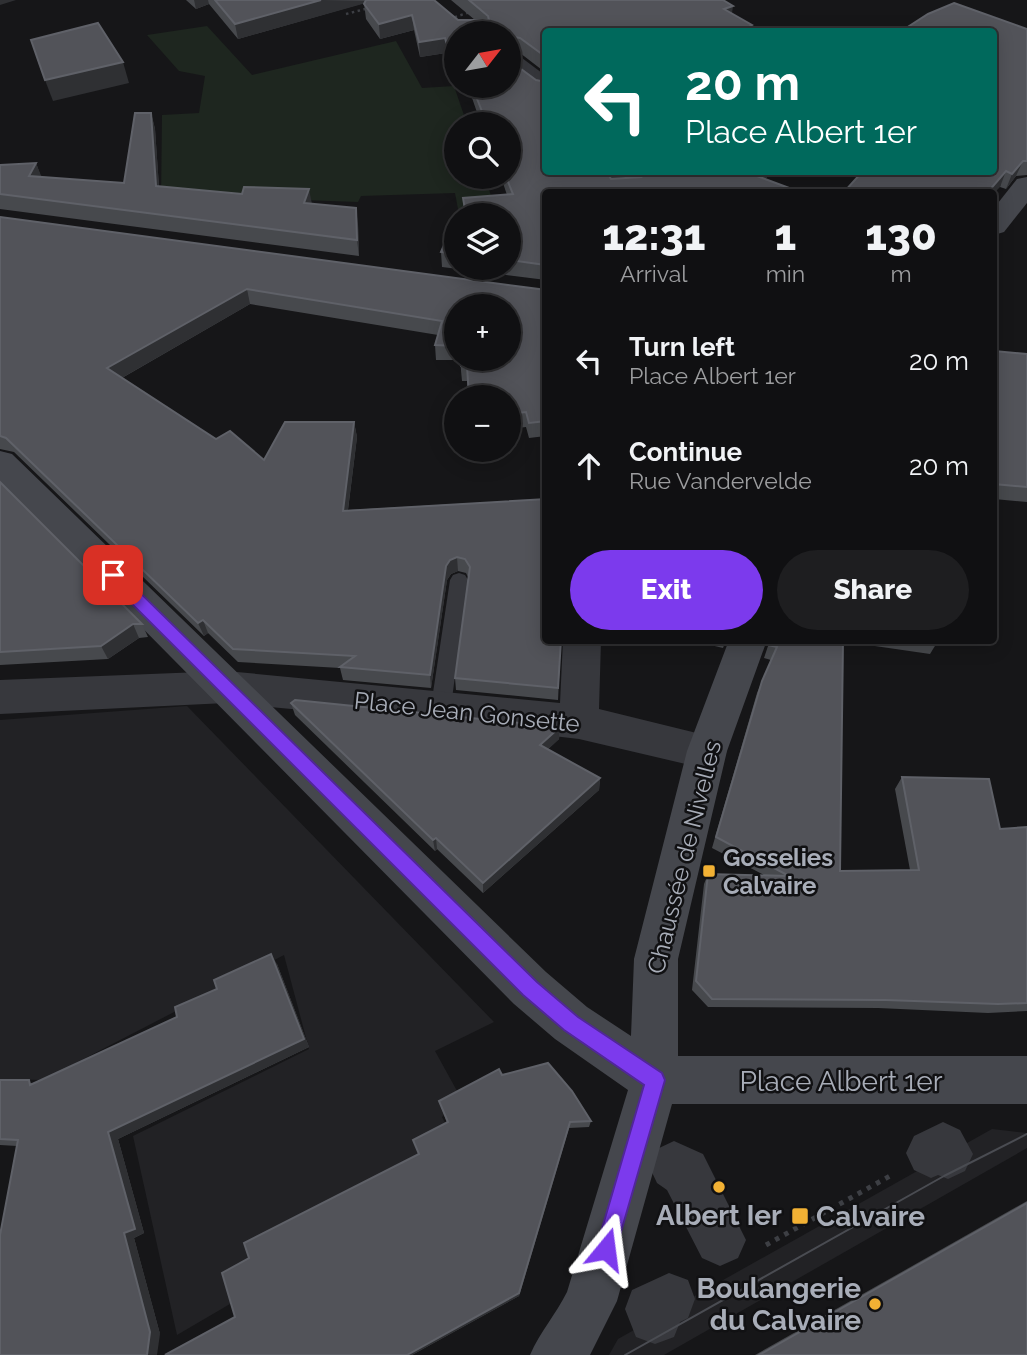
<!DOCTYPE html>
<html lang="en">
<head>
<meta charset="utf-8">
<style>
	:root { --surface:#101012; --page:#1e1e20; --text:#f1f3f6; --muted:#9c9d9f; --line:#303032; --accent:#7c3aed }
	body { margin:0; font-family:Raleway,sans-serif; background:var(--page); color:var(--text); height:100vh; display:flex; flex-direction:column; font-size:26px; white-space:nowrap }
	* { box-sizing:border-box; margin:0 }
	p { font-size:23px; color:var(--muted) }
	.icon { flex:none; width:38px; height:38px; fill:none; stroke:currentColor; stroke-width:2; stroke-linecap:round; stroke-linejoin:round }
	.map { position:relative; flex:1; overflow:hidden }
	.drawer { position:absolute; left:542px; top:189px; width:455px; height:455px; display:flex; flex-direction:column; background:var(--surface); border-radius:7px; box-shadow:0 4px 18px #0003,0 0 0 2px var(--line) }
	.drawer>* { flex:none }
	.banner { position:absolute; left:542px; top:28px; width:455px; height:147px; border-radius:7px; box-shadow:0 4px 18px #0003,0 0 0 2px var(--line); background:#00695c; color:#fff; overflow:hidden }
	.needle { width:46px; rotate:59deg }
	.tools { position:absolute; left:444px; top:21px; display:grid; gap:14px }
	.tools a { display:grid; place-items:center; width:77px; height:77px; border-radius:50%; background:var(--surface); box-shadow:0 4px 18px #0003,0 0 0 2px var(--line); font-size:35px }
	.pin { position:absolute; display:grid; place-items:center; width:60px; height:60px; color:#fff; margin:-30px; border-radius:14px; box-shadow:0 4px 10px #0006 }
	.me { position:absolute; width:77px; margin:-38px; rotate:16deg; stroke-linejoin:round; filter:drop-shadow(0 0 5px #0008) }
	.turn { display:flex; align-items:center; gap:24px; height:147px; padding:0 28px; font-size:32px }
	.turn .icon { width:91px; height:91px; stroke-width:2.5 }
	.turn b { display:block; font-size:49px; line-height:60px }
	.eta { display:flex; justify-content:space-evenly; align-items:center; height:119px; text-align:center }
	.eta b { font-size:42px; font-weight:800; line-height:49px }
	.cta { display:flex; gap:14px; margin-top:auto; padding:14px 28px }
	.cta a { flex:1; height:80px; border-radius:42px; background:var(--accent); color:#fff; font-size:28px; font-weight:800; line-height:80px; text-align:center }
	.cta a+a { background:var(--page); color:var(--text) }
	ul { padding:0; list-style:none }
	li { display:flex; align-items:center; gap:21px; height:105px; padding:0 28px }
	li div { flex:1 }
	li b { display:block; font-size:26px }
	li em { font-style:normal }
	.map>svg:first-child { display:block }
	.built { fill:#222225 }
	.green { fill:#1e261f }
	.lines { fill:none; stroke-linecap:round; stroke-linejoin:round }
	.path-far1 { stroke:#3d3f44; stroke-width:2.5; stroke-dasharray:2.5 3.5; stroke-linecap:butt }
	.path { stroke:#3d3f44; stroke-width:5; stroke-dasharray:4.5 6; stroke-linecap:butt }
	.lane { fill:#37383d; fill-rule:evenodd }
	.street { fill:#37383d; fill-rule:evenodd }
	.secondary { fill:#45474d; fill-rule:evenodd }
	.tram { stroke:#4a4c52; stroke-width:2 }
	.wall { fill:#47494d; fill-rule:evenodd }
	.shaded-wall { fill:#2f3033 }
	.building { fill:#525359; stroke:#5f6168; stroke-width:2 }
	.route { fill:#7c3aed; stroke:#51269a; stroke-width:2 }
	.poi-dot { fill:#f2b134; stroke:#111113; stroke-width:2.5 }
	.labels { text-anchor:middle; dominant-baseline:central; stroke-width:5; stroke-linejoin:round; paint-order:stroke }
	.street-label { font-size:24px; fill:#a8adb8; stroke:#111113 }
	.poi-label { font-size:24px; font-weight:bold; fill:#a8adb8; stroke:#111113; text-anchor:start }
	.near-street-label { font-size:28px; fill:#a8adb8; stroke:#111113 }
	.near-poi-label { font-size:28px; font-weight:bold; fill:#a8adb8; stroke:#111113 }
</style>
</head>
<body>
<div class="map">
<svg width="1027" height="1355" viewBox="0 0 1027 1355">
	<rect width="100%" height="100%" fill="#161618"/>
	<!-- built -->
	<g class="built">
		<path d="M187,706L494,1022L435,1051L462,1100L442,1117L467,1165L177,1335L133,1136L309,1049L284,955L43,1080L0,1079V720Z"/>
		<path d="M992,1129L1027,1133V1148L664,1355H609L618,1339Z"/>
	</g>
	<!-- green -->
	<path class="green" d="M207,26L252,75L396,41L422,88L454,86L467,124H457V177H485L494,205L458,209L455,193L361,196L358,202L249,198L161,200L162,115L199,113L205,76L179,71L147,35Z"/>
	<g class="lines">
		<!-- path-far1 -->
		<g class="path-far1">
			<path d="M346,14L369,8"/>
			<path d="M449,19L470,12"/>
		</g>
		<!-- path -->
		<path class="path" d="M766,1245L890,1176"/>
		<!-- lane -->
		<path class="lane" d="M459,573L465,575L468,580L451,706L448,712L441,714L434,712L431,706L450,580L453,575Z"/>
		<!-- street -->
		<g class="street">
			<path d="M509,53L518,55L546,76V96L537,93L509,72Z"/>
			<path d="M601,172H627L637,192H610Z"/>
			<path d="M563,640H601L599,709L721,739L727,751L721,763L707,769L579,739L441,723L226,703L0,714V680L226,671L560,703Z"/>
			<path d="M943,1122L960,1130L973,1154L965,1171L948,1179L938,1175L931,1178L914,1170L906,1153L914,1136Z"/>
			<path d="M674,1141L703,1154L746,1240L738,1258L720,1266L702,1258L667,1190L657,1183L649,1166L657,1149Z"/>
			<path d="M669,1273L688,1280L695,1299L688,1318L680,1322L674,1337L655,1344L636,1337L625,1309L632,1290Z"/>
		</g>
		<!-- secondary -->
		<g class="secondary">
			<path d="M1027,177V203L1004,232L994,235V208L1017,179Z"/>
			<path d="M0,451L12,454L546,972L587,1007L631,1036L634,959L687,751L729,640H767L727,751L678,959V1056H1027V1104H672L617,1301L590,1355H530C540,1332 556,1314 567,1292L628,1090L555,1039L514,1004L0,484Z"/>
		</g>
		<!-- tram -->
		<path class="tram" d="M625,1355L944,1176L1027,1134"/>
	</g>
	<!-- wall -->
	<g class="wall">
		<path d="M186,0H434L458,20H475L451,0H723L732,14L752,25L751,32H546V73L520,53L509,51V33H457V80H453L446,53L420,57L414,30L380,39L366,19L364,3L238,39L209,4L196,9Z"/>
		<path d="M1027,29V175L1016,176L1006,189L1000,187Z"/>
		<path d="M466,86H509L611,179L632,178L628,172H772L765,179L546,192V280L442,267L441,252L457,232V268H509V215H464L463,198L507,195L501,177H509V124H481L471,95H468Z"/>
		<path d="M151,113L155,129L159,187L312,204L358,224L359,256L0,209V165L36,163L41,177L124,183Z"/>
		<path d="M0,217L546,290V436L529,438L526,427L509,429V397H469L467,381H462L460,360H436L435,345L438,335L250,304L122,378L216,439L264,460L354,422L357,437L348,510L546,499L561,640L558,700L456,690L455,678L468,577L466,573L458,571L451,574L447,580L431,688L343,680L340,668L238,662L208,633L204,636L14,452L0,449ZM457,306L509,359H457Z"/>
		<path d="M994,351L1027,354V502L994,499Z"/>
		<path d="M0,482L142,624L148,637L139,638L108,659L0,665Z"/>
		<path d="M690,640H726L723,648Z"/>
		<path d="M770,640H843L840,871L910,870L895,789L902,777L1000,829L1027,827V1011L988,1013L878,1008L708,1007L692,990L704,884L708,874L764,875L712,848L757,693L771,660L764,658Z"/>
		<path d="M867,640H931L938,641L930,654L868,645Z"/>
		<path d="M291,703L560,727L559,739L548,749L600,778L599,790L483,893L437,849L435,851L295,715Z"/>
		<path d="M277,964L309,1047L118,1139L144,1233L134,1238L160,1334L17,1146L0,1145V1080L33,1083L41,1080L177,1017Z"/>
		<path d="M502,1075L591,1121L589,1127L569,1128L519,1296L412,1355H165L235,1317L249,1258L419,1155L447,1123L439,1101Z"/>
		<path d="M1027,1201V1355H755Z"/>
	</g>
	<!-- shaded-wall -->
	<g class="shaded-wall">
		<path d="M0,0H16L0,5Z"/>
		<path d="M194,0H208L209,4L196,9Z"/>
		<path d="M321,0L373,1L238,39L235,24Z"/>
		<path d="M733,6L731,21L724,9Z"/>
		<path d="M412,15L414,30L380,39L379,24Z"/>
		<path d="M752,25L751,32H741Z"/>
		<path d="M445,38L446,53L420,57L419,42Z"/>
		<path d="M123,62L129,83L53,101L45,80Z"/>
		<path d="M457,64V80H453V65Z"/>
		<path d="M468,86H470L471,95H468Z"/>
		<path d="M151,113L155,129L160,201L156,186Z"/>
		<path d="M1023,161L1016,176L1006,189L1012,174Z"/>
		<path d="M36,163L42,178L29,176Z"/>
		<path d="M1006,171L1000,187L994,193V192H988Z"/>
		<path d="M761,172H772L754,191L757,176Z"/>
		<path d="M309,189L312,204L304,203Z"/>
		<path d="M356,208L358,224L359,256L357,240Z"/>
		<path d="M247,289L250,304L113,383L107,368Z"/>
		<path d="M354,422L357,437L346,525L343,511Z"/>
		<path d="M457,557L458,571L451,574L447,580L431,688L430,675L446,566L450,560Z"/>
		<path d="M203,620L208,633L204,636L198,623Z"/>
		<path d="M133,624L139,638L108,659L101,646Z"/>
		<path d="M560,727L559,739L540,757V745Z"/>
		<path d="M600,778L599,790L483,893V883Z"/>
		<path d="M436,838L437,849L435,851L433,840Z"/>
		<path d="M271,954L277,964L309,1047L118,1139L144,1233L134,1238L160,1334L157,1355H147L124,1233L108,1132Z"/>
		<path d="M570,1122L519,1296L412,1355H407Z"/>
	</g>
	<!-- building -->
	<g class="building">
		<path d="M215,0H321L235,24Z"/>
		<path d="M366,0H434L458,20H489L488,16L469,0H723L733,6L724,9L752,25L741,32H546V57L520,38L509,36V33H457V64L453,65L445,38L419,42L412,15L379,24L364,4Z"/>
		<path d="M954,3L1027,29V161H1023L1012,174L1006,171L988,192H844L862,172H994V32H900L928,14Z"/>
		<path d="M98,23L123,62L45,80L31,40Z"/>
		<path d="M509,60L536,80L546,82V172H607L611,179L641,177L638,172H761L757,176L800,192H546V265L509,260V215H466L463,198L513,194L506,177H509V124H487L472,86H509Z"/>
		<path d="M135,113H151L156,186L242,194L244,187L309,189L304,203L356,208L357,240L0,194V165L36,163L29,176L124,183Z"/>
		<path d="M0,217L546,290V421L529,423L526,412L509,414V397H469L467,366H461L460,359H509V306H457V346L435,345L442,321L247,289L107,368L216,439L230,431L264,460L285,422H354L343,511L546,499V640H561L558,688L455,678L470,567L465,559L457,557L450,560L446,566L430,675L340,667L355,656L233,649L203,620L198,623L6,438L0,436Z"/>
		<path d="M450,231L457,232V254L441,252Z"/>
		<path d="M994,351L1027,354V487L994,484Z"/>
		<path d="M0,482L142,624H133L101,646L0,652Z"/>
		<path d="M770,640H843L840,871L919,870L902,777L989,779L1000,829L1027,827V1003L998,1004L886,1000L712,999L696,981L708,874L789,876L716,837L762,681L777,647L768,645Z"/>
		<path d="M295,700L560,727L540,745L600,778L483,883L436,838L433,840L291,703Z"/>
		<path d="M271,954L304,1039L108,1132L135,1229L124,1233L150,1332L147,1355H0V1235L18,1140L0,1139V1080H29L30,1085L41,1080L177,1017L175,1007L217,989L214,980Z"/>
		<path d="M548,1063L572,1091L591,1121L570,1122L519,1293L407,1355H165L235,1317L222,1273L249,1258L244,1243L419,1154L413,1140L448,1122L439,1101L499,1069L502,1075Z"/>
		<path d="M1027,1203V1355H759Z"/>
	</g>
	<!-- route -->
	<path class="route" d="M113,569L118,571L537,982L578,1017L662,1073L665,1080L614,1256L606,1259L599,1256L596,1249L644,1085L564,1030L523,995L107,579L105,575Z"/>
	<!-- markers -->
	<g class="poi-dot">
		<rect x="702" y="864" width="14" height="14" rx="3.5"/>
		<circle cx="719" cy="1187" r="7"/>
		<rect x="791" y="1207" width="18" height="18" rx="3.5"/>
		<circle cx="875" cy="1304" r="7"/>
	</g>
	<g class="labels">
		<!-- street labels -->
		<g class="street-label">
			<text transform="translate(467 712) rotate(6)">Place Jean Gonsette</text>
			<text transform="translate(684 857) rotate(-76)">Chaussée de Nivelles</text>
		</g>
		<!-- poi labels -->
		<g class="poi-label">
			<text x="723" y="857">Gosselies<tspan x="723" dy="28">Calvaire</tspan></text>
		</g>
		<!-- near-street labels -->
		<g class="near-street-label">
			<text x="841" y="1081">Place Albert 1er</text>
		</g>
		<!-- near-poi labels -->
		<g class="near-poi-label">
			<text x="719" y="1215">Albert Ier</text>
			<text x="816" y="1216" text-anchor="start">Calvaire</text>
			<text x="861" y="1288" text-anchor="end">Boulangerie<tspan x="861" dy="32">du Calvaire</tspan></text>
		</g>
	</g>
</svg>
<div class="tools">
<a><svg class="needle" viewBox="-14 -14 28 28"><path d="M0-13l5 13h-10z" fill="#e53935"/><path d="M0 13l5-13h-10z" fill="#9c9d9f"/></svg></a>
<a><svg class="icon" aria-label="search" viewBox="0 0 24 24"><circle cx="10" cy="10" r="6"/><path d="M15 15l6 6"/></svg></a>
<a><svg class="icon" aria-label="layers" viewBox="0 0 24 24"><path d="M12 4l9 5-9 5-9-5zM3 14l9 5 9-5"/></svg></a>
<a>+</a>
<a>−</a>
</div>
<div class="pin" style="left:113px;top:575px;background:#d93025"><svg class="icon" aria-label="arrive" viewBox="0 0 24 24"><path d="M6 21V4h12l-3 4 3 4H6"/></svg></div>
<svg class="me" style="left:606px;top:1249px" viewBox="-20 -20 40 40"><path d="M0-17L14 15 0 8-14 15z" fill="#7c3aed" stroke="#fff" stroke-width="4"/></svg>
<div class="banner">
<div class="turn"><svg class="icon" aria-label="left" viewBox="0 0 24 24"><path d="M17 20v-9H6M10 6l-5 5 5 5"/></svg><div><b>20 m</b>Place Albert 1er</div></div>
</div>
<section class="drawer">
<div class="eta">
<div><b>12:31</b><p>Arrival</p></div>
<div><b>1</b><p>min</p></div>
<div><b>130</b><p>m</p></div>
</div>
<ul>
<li><svg class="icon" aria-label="left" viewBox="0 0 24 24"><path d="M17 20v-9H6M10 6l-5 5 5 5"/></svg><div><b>Turn left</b><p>Place Albert 1er</p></div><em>20 m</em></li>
<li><svg class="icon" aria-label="ahead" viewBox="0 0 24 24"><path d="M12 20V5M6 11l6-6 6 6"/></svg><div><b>Continue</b><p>Rue Vandervelde</p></div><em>20 m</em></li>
</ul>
<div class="cta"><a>Exit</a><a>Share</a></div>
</section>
</div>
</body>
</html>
